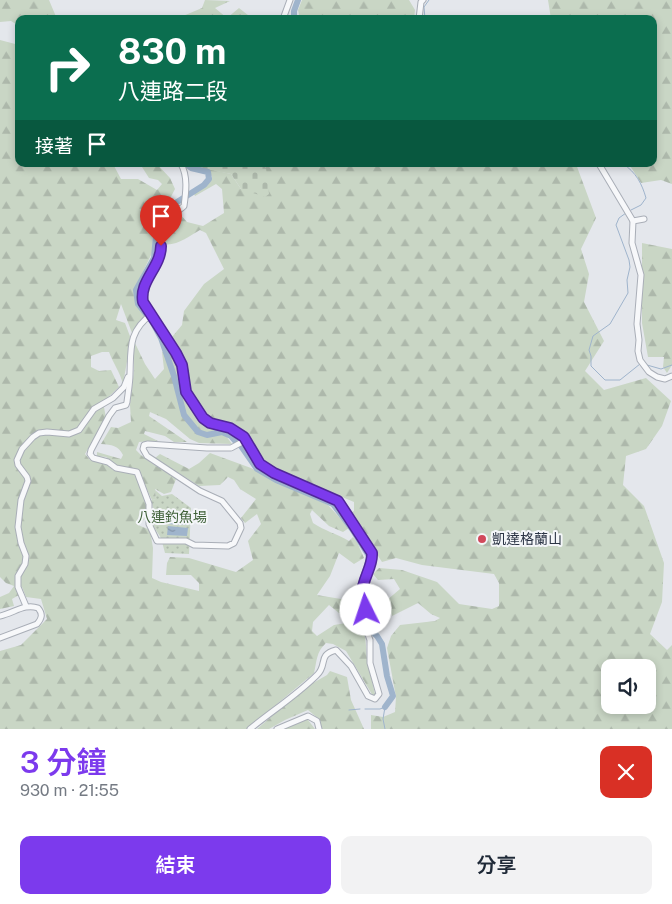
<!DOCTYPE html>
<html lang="zh-TW">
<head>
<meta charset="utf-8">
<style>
	:root { --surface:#fff; --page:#f2f2f3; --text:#1f2937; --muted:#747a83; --accent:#7c3aed }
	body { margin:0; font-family:"Public Sans","Noto Sans TC",sans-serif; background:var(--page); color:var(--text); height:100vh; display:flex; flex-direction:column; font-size:19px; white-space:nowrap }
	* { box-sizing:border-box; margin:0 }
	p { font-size:16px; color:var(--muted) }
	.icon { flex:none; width:28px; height:28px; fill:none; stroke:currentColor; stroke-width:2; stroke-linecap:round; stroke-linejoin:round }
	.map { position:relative; height:729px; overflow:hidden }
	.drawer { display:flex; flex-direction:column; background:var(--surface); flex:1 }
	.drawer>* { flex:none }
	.top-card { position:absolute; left:15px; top:15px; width:642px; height:152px; border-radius:10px; box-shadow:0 2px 8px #0003; background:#0b6e4f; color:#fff; overflow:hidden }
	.fabs { position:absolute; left:601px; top:659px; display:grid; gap:10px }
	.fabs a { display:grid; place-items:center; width:55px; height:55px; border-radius:10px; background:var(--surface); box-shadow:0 2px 8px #0003; font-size:25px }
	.pin { position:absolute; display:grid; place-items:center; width:42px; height:42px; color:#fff; margin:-51px -21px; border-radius:50% 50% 50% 0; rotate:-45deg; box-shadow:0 0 5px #0007 }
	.pin .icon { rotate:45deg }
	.me { position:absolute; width:55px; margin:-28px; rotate:356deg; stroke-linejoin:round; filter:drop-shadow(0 0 4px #0008) }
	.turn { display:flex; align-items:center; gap:18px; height:105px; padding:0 20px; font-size:22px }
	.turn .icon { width:65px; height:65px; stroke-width:2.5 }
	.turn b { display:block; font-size:35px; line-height:42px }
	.then { display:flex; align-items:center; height:48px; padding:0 20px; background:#0003; gap:10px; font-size:19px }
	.round { display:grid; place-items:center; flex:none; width:52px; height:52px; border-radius:10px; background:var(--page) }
	.headline { display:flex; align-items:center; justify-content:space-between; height:85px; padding:0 20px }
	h1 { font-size:30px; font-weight:600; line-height:38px; color:var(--accent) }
	.button { display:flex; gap:10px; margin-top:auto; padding:10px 20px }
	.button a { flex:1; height:58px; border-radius:10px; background:var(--accent); color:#fff; font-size:20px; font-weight:600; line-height:58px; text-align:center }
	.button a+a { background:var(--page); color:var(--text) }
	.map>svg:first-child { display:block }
	.green { fill:url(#green-dots) }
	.forest { fill:url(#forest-firs); fill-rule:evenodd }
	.cemetery { fill:url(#cemetery-stones) }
	.water { fill:url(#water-ripples) }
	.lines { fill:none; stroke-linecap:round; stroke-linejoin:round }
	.stream { stroke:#9fb4cc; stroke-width:1 }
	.river { stroke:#9fb4cc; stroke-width:6 }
	.minor-casing { stroke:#a9aeb7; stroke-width:7 }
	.minor { stroke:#f7f8fa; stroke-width:5 }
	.route-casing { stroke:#51269a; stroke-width:12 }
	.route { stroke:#7c3aed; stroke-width:9 }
	.poi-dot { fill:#d1495b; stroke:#f4f6f9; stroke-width:2 }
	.labels { text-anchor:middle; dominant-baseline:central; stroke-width:4; stroke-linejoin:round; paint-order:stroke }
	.park-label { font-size:14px; fill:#3f6138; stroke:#f4f6f9 }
	.poi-label { font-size:14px; fill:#2b3445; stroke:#f4f6f9; text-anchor:start }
</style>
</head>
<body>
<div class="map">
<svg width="672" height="729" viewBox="0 0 672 729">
	<defs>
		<pattern id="green-dots" width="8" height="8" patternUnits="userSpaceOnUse" patternTransform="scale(1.25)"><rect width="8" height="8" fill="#c9d6c5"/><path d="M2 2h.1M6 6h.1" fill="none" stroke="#adb8ab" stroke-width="1.8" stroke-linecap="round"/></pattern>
		<pattern id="forest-firs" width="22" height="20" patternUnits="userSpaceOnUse" patternTransform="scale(1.25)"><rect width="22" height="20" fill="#c9d6c5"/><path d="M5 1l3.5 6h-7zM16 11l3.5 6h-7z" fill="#adb8ab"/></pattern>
		<pattern id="cemetery-stones" width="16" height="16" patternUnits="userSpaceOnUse" patternTransform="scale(1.25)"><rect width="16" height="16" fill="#c9d6c5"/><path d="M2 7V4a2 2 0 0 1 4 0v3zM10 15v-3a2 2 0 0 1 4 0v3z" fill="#adb8ab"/></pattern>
		<pattern id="water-ripples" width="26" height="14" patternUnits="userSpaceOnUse" patternTransform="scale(1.25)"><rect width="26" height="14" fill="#9fb4cc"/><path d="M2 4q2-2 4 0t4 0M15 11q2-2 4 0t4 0" fill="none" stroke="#8293a7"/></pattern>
	</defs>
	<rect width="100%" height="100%" fill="#e4e7ec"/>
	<!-- green -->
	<path class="green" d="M155,490L162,496L172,494L191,508L189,554L165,553L161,538L152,524L154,511L151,500L156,499Z"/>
	<!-- forest -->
	<g class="forest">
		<path d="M0,0H49L57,19H19V26L11,21L0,22Z"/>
		<path d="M205,0L230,1L215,8L227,18L239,8L253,19H176L202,8Z"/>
		<path d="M302,0H409L415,10L414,19H300L298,10Z"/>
		<path d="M548,0H672V184L661,180L641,183L629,164H654V19H551Z"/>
		<path d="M0,40L19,45V164H113L121,179H138L157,190L162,184L158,180L149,178L142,167L157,164L170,178L175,189L153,231L152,253L137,284L135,304L145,317L132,333L121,304L116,320L125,323L131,339L123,384C120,372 113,363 109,352H102L91,356V367L99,371L111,370L119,387L103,402L106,418L85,454L90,460L107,465L113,470L135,474L148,504L146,518L138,525L150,530L153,548L152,578L161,582L199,591V583L191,575H166L167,563L170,557L189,558L236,572L253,560L248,541L261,524L257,514L245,523L241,518L256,499L240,489L234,480L228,477L220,485L199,486L155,458L160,454L189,469L199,463L210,453L251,468L275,481L328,505L349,528L343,532L329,526L312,510L310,514L313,523C325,531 337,534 349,541L353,537L357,542L364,558L354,564L339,553L330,576L317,595L353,601L348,609L339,613L329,605L313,622L312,631L317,636L334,625L346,623L365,634L367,659L375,694L373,696L346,651L333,644L326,643C316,652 317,661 314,673L247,729H0V651L21,645L47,619L41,599L26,597L22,587L15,585L19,595L12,599L14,606L0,609V597L9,593L14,586L6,583L0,577Z"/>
		<path d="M187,164L231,174L241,189L266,168L263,164H576L596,218L581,249L589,274L584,302L604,341L585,371L604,390L646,378L671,401L662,426L646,449L626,456L623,485L644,506L664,563L662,602L650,634L667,650L672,645V729H371V715L383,717L395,712L396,697L387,648L391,636L400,625L435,621L440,618L431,614L418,603L392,616L387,600L400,589L394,579L378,580L373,574L379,568L402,570L437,582L459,604L492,609L499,606V583L494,574L422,565L396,558L382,562L350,513L354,511V502L268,466L248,437L231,424L209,417L190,392L187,369L172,337L182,325L184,311L204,284L224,269L206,233L200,230C189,236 176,247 163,244L170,223L180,214L187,222L203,226L224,213L222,189L216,184L195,196L194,194L211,181L212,176C204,170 193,171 187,164ZM610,668H648V705H610Z"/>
		<path d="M642,243L672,249V365L667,373L663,367L664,357H648L642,323Z"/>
		<path d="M134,341L145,364L155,379L164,369L162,352L170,349L181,374L183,392L192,412L209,426L220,428L232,444L199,443L190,439L166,419L150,412L149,416L187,442H174L165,436L145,431L144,434L158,441L139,442L136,450C147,463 164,469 176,479L171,492L164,494L155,489L156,499L152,500L138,471L116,465L106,457L97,456V452L121,459L123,455C118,445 112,445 101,444L111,427L118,428L131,422L130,405L134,370Z"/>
		<path d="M330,671L347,677L351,700L364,729H321L320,720L308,710L285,720L269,729H257L306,687L327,675Z"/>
		<path d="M299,720H308L315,729H285Z"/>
	</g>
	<!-- cemetery -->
	<path class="cemetery" d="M189,164H263L266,168L269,194L265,197L241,189L231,174L190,166Z"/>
	<!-- water -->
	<g class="water">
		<path d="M168,516L187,517V525L167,524Z"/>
		<path d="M168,526L188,528L187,536L167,535Z"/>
	</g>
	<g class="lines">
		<!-- stream -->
		<g class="stream">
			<path d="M425,19L424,7L429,0"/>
			<path d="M623,164C636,172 642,184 646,198L641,205L631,210"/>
			<path d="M626,213L619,218L616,225L629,260L630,267L627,280L628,293L610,324L593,336L589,350L591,356V366L605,380H620L640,364"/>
			<path d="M647,365L661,369L672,365"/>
			<path d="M385,707L383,719L385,729"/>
			<path d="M365,709H380L385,707"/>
			<path d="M349,710L360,709"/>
		</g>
		<!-- river -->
		<g class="river">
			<path d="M294,19V11L298,0"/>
			<path d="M186,164L191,168L208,172L209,179L204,185L177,202L157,223L154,258L136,290L138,304L153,323L161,338L174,376L184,415L198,432L207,435L222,432L231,436L237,443"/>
			<path d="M241,446L257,469L276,480L333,504L352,529L369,556C367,573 353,594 358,612C359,616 363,622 366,626"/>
			<path d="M369,629L377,636L382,644L387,676L393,696L385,707"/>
		</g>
		<!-- minor casing -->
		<g class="minor-casing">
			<g id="minor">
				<path d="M283,19L290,0"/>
				<path d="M419,19L421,2L423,0"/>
				<path d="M181,164C188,176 186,192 184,206C177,212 169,217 164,225C159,234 163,242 161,252C157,270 140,283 143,302L169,341L182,365L186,392L203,418L210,423L230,428L244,437L259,464L274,473L338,501L372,553V560L364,582L362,594L367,620L366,629L370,640V663L379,694L375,699L368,696L351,666L336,650C317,655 328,665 317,675C297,695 272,711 250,729"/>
				<path d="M599,164L633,221L632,243L641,275L637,324L639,340L638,351L640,360L649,372L657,377L665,379L672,376"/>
				<path d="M633,221L644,219"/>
				<path d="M152,314C128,331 131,349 130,374C130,383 128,393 127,402L126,405L115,408L109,416L91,450L90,454L93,458L108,462L116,468L137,472L149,504V524L157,541H186L194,545L228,546L234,543L241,528L240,523L222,501L200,491L147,456L143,449L144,445L148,444L207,448H231L246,440"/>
				<path d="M26,606L18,587V576L25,564L26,556L21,543L18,527L21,500L28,481L27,477L18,465L17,460L22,449L33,437L39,433L47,432L69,434L79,430L94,409L113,398L124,387L128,377"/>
				<path d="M0,616C14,613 25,603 38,608C43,614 42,618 37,624L0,638"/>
				<path d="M277,729L308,716L317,721L319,729"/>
			</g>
		</g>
		<!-- minor -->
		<use href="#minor" class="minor"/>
	</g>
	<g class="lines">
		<!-- route casing -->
		<g class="route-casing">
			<path id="route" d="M161,246C161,267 139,281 143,302L176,353L182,365L186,392L203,418L210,423L230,428L244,437L260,464L274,473L338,501L372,553C373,567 362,579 362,594C363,599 365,605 366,610"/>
		</g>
		<!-- route -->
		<use href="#route" class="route"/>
	</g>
	<!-- markers -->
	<circle class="poi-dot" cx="482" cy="539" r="5"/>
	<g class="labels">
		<!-- park labels -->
		<g class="park-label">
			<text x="172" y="517">八連釣魚場</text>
		</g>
		<!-- poi labels -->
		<g class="poi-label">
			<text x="492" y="539">凱達格蘭山</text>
		</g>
	</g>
</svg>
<div class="fabs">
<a><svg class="icon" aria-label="sound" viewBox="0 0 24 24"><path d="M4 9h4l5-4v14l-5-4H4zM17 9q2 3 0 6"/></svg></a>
</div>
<div class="pin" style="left:161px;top:246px;background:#d93025"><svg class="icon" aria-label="arrive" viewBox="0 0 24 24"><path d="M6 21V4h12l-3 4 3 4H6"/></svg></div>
<svg class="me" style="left:366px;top:610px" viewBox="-20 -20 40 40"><circle r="19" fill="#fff"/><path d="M0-13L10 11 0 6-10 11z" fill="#7c3aed"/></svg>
<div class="top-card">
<div class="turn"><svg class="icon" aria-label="right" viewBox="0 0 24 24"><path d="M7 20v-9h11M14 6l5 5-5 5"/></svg><div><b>830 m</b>八連路二段</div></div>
<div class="then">接著<svg class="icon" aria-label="arrive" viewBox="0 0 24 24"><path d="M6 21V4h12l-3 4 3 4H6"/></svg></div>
</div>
</div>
<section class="drawer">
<div class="headline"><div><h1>3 分鐘</h1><p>930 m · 21:55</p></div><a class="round" style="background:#d93025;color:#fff"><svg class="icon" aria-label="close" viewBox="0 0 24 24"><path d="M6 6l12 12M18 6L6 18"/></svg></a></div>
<div class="button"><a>結束</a><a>分享</a></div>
</section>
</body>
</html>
